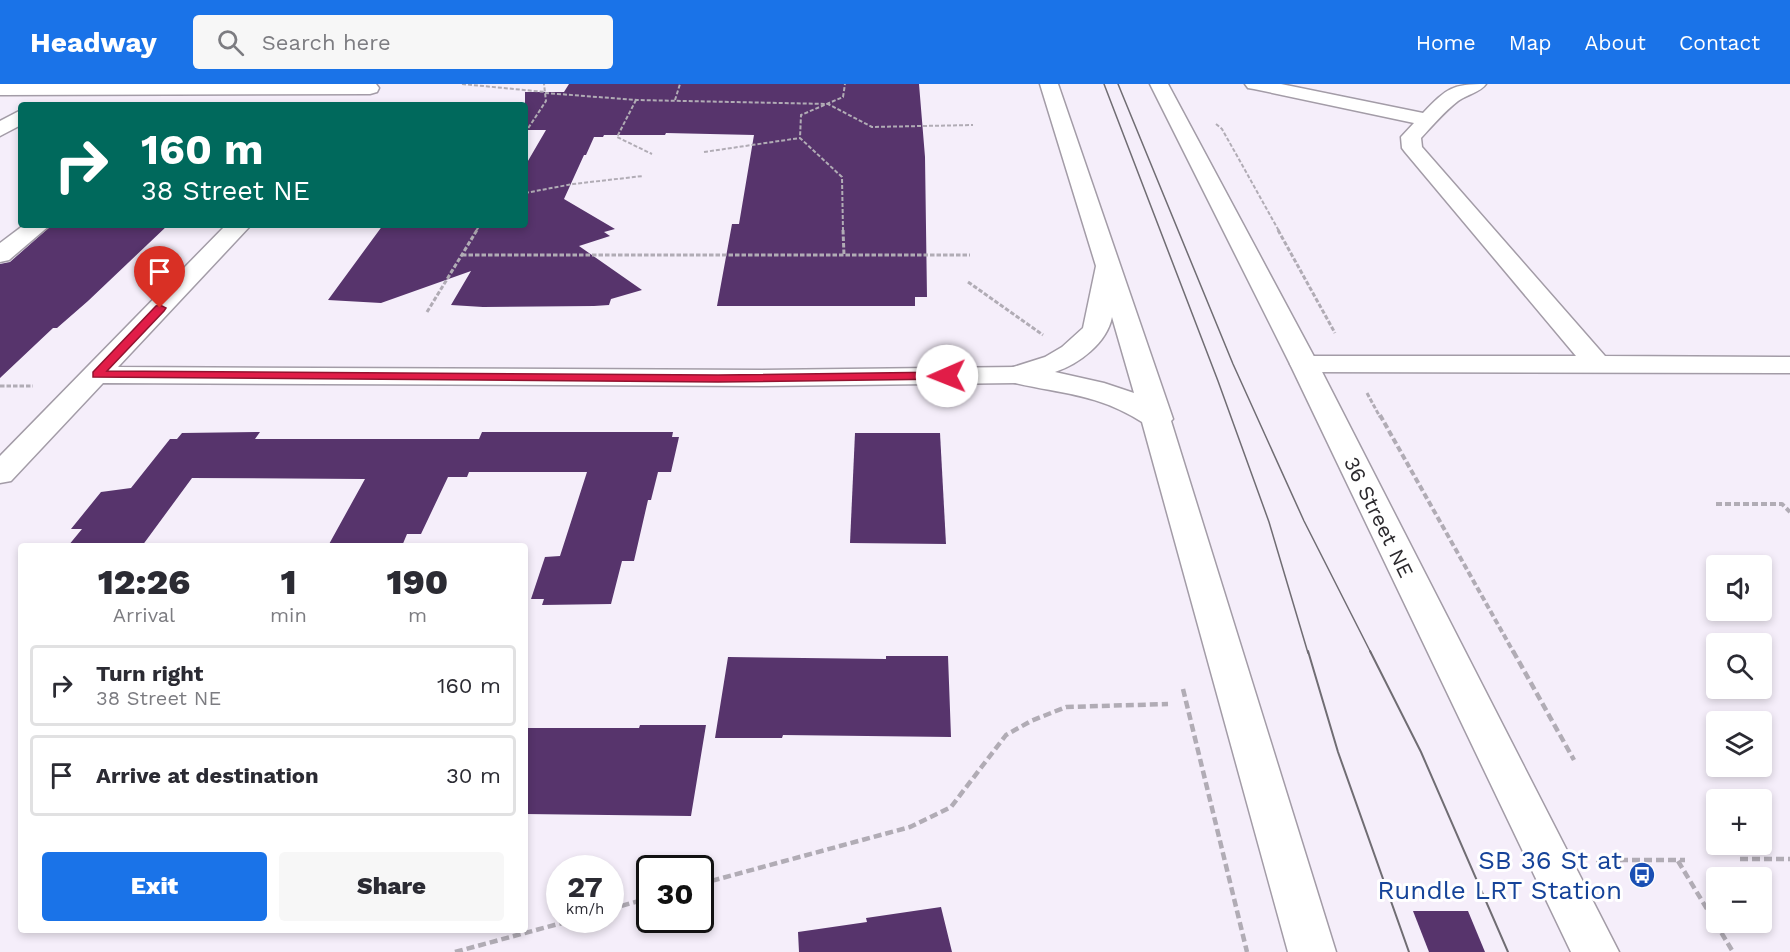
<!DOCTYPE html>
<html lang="en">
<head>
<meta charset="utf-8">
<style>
	:root { --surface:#fff; --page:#f7f7f7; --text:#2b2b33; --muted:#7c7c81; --line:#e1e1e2; --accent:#1a73e8 }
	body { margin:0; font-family:"Work Sans",sans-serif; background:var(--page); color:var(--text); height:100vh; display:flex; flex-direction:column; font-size:22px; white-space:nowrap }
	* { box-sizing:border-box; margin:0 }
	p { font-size:20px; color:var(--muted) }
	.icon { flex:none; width:33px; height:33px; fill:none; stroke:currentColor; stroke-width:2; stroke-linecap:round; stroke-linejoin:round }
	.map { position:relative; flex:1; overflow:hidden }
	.drawer { position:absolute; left:18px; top:459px; width:510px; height:390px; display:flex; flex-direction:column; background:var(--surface); border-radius:6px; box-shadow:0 3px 9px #0003 }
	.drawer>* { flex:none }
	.hud { position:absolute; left:18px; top:18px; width:510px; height:126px; border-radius:6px; box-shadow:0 3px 9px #0003; background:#00695c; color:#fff; overflow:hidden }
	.tools { position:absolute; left:1706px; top:471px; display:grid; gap:12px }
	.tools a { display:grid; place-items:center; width:66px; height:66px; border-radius:6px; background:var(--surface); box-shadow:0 3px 9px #0003; font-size:30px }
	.speed { position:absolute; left:546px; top:771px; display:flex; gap:12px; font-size:30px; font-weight:700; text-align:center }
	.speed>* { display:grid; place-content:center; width:78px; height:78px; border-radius:50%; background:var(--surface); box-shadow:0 3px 9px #0003; line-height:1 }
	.speed small { font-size:15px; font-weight:400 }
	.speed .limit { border:3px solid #111; border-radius:9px; background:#fff; color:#111 }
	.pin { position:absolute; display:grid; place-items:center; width:51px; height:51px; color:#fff; margin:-62px -26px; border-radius:50% 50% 50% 0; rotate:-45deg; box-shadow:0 0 6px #0007 }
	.pin .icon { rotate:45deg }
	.me { position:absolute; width:66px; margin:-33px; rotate:269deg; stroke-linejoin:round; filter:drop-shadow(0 0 4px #0008) }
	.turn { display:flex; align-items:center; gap:21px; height:126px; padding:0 24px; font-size:27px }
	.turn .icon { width:78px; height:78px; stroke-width:2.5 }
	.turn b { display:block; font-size:42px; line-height:51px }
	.eta { display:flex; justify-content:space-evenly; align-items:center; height:102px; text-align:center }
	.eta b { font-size:36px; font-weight:800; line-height:42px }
	.button { display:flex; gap:12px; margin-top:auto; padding:12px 24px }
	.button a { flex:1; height:69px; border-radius:6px; background:var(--accent); color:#fff; font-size:24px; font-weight:800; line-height:69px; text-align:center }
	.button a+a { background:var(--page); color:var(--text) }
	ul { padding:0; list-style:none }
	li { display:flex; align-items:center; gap:18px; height:81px; margin:0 12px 9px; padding:0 12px; border:3px solid var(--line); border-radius:6px }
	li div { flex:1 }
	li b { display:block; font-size:22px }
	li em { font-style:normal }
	header { display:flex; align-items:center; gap:36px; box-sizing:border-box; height:84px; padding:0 30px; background:var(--accent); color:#fff }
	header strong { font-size:28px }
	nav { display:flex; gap:33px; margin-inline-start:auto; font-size:21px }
	.search { width:420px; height:54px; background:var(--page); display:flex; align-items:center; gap:15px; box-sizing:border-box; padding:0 21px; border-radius:6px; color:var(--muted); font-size:22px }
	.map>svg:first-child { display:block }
	.building { fill:#57346c }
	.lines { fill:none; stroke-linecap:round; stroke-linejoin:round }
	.minor-casing { stroke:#a39ca7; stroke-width:3 }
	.major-casing { stroke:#a39ca7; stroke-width:3 }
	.path-far3 { stroke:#b1acb5; stroke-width:2; stroke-dasharray:4 2; stroke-linecap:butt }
	.path-far2 { stroke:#b1acb5; stroke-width:3; stroke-dasharray:4.5 2; stroke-linecap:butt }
	.path-far1 { stroke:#b1acb5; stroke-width:4; stroke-dasharray:6 3; stroke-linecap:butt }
	.path { stroke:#b1acb5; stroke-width:4.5; stroke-dasharray:8 4; stroke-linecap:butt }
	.minor { fill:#fff; fill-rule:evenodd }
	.major { fill:#fff; fill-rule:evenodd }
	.tram-far1 { stroke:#706d73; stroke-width:1.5 }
	.tram { stroke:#706d73; stroke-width:2 }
	.route { fill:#e11d48; stroke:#92132f; stroke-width:1.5 }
	.labels { text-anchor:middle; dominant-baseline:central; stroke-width:6; stroke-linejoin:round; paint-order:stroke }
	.street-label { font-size:21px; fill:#2c2a2e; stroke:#fff }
	.near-transit-label { font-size:26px; fill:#164399; stroke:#fff; text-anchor:end }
</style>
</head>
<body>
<header>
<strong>Headway</strong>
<div class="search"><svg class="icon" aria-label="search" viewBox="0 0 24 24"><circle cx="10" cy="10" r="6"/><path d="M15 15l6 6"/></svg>Search here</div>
<nav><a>Home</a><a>Map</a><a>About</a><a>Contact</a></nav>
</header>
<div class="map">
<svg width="1790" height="868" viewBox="0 0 1790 868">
	<rect width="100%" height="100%" fill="#f5eefa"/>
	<!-- building -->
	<g class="building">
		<path d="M569,0H919L925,73L927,213H915V222H717L732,140H739L754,51L666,49L665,51H604L603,53H594L586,71H584L564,115L615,145L604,148L610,152L579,162L642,206L611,215L609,221L594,222L483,223L451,221L471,187L381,219L328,216L383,141H525V82L546,46H525V8H564Z"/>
		<path d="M52,141H168L88,217L57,244H53L0,294V180L10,178Z"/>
		<path d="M260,348L255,355H479L482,348H673L672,353H679L671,388H658L651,416H648L634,477H622L611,520L542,521L544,515H531L545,473L560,472L587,388H469L467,393H448L421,450H407L402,462H328L365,395L192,394L142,462H68L82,445H71L101,408L131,404L170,355H177L182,349Z"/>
		<path d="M855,349H940L946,460L850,459Z"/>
		<path d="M886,572H948L951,653L783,651L782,654H715L728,573L886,575Z"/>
		<path d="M640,641H706L691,732L525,730V644H639Z"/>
		<path d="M941,823L952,868H799L798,848L867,838L866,834Z"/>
		<path d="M1413,827H1468L1485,868H1429Z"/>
	</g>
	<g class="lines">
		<!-- minor casing -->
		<g class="minor-casing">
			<g id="minor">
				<path d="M0,0H376L379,4L377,8L370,10L0,11Z"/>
				<path d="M1245,0H1281L1423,29C1447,4 1452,0 1486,0C1481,8 1466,11 1458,17C1444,28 1433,41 1421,54L1422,63L1605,272L1790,273V289L1304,288L1294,286L1290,280L1294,274L1304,272H1576L1405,68L1402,64L1401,53L1414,39L1254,5L1248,4Z"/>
				<path d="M21,26V41L0,52V37Z"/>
				<path d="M24,141H50L9,176L0,178V159Z"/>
				<path d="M226,141H251L118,283L762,286L1017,283L1027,285L1031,291L1027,297L1017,299L762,302L103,299L11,397L0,399V372Z"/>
			</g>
		</g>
		<!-- major casing -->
		<g class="major-casing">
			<g id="major">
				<path d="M1040,0H1058L1173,335L1171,337L1336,868H1288L1142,338C1095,308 1058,310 1007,297L1003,291L1007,285L1045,273L1062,263L1083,244L1096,182ZM1112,233L1134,309L1104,299L1055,288C1079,280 1107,259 1112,233Z"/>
				<path d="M1150,0H1168L1318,280L1619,868H1571L1290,280Z"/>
			</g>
		</g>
		<!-- path-far3 -->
		<g class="path-far3">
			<path d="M462,0L545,8"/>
			<path d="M545,9L637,16L828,20L872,43L973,41"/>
			<path d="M636,16L617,53L652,70"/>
			<path d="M675,16L680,0"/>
			<path d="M1216,40L1222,45L1279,147"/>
			<path d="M525,49L546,17L544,0"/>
			<path d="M704,68L800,54"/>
			<path d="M525,109L573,100L643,92"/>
			<path d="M476,147L480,141"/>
			<path d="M843,147L842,93L800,54L801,31L843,13L845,0"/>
		</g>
		<!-- path-far2 -->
		<g class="path-far2">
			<path d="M843,146L844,171"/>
			<path d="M1278,146L1335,249"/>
			<path d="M462,171H970"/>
			<path d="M968,198L1043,251"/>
			<path d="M427,228L477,146"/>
			<path d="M0,302H33"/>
			<path d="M1367,309L1380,333"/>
		</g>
		<!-- path-far1 -->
		<g class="path-far1">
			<path d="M1380,331L1514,569"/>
			<path d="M1716,420H1782L1790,428"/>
		</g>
		<!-- path -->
		<g class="path">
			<path d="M1513,567L1574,676"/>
			<path d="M1183,605L1247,868"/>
			<path d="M1740,775H1790"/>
			<path d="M1596,776H1685"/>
			<path d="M1678,777L1733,868"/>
			<path d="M700,800L910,743L951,723L1006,651L1031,637L1066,623L1168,620"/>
			<path d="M610,825L650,814"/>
			<path d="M455,868L573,836"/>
		</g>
		<!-- minor -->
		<use href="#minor" class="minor"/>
		<!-- major -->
		<use href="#major" class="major"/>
		<!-- tram-far1 -->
		<g class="tram-far1">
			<path d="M1104,0L1218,297L1269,438L1308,569"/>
			<path d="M1118,0L1233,280L1304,437L1371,569"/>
		</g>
		<!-- tram -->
		<g class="tram">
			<path d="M1308,567L1338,668L1409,868"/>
			<path d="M1370,567L1421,668L1508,868"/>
		</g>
	</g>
	<!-- route -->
	<path class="route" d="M160,221L166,224L164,227L107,287L718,291L947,288L953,292L947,295L718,298L93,293V288L156,222Z"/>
	<!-- icons -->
	<defs>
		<g id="bus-disc" transform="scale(1.35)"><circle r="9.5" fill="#1a4fb4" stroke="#fff"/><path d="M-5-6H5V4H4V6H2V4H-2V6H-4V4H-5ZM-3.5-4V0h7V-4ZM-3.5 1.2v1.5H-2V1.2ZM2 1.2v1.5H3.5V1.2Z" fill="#fff"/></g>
	</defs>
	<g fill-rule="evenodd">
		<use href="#bus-disc" x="1642" y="791"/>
	</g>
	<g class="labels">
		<!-- street labels -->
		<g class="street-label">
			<text transform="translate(1379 433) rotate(64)">36 Street NE</text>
		</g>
		<!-- near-transit labels -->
		<g class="near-transit-label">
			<text x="1622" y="776">SB 36 St at<tspan x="1622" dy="30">Rundle LRT Station</tspan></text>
		</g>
	</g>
</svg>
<div class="tools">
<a><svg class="icon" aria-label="sound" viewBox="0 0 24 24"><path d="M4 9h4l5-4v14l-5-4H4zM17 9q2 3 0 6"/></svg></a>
<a><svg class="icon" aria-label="search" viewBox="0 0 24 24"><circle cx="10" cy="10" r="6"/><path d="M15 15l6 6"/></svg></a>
<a><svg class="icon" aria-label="layers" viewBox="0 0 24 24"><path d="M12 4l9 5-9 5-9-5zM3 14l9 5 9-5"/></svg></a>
<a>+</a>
<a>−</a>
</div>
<div class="speed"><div>27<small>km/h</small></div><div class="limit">30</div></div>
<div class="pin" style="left:160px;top:224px;background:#d93025"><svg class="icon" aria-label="arrive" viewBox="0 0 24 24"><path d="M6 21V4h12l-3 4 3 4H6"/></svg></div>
<svg class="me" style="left:947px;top:292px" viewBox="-20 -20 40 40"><circle r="19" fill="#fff"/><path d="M0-13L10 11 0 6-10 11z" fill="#e11d48"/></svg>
<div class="hud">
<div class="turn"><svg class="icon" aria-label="right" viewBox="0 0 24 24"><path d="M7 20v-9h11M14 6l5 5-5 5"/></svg><div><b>160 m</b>38 Street NE</div></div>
</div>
<section class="drawer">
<div class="eta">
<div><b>12:26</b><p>Arrival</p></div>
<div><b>1</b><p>min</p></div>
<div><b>190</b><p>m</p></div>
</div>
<ul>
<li><svg class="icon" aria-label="right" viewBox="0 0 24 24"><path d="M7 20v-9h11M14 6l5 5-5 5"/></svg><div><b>Turn right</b><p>38 Street NE</p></div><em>160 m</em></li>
<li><svg class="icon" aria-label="arrive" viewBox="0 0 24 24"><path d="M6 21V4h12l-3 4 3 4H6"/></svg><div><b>Arrive at destination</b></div><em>30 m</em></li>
</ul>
<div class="button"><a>Exit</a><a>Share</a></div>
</section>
</div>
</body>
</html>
